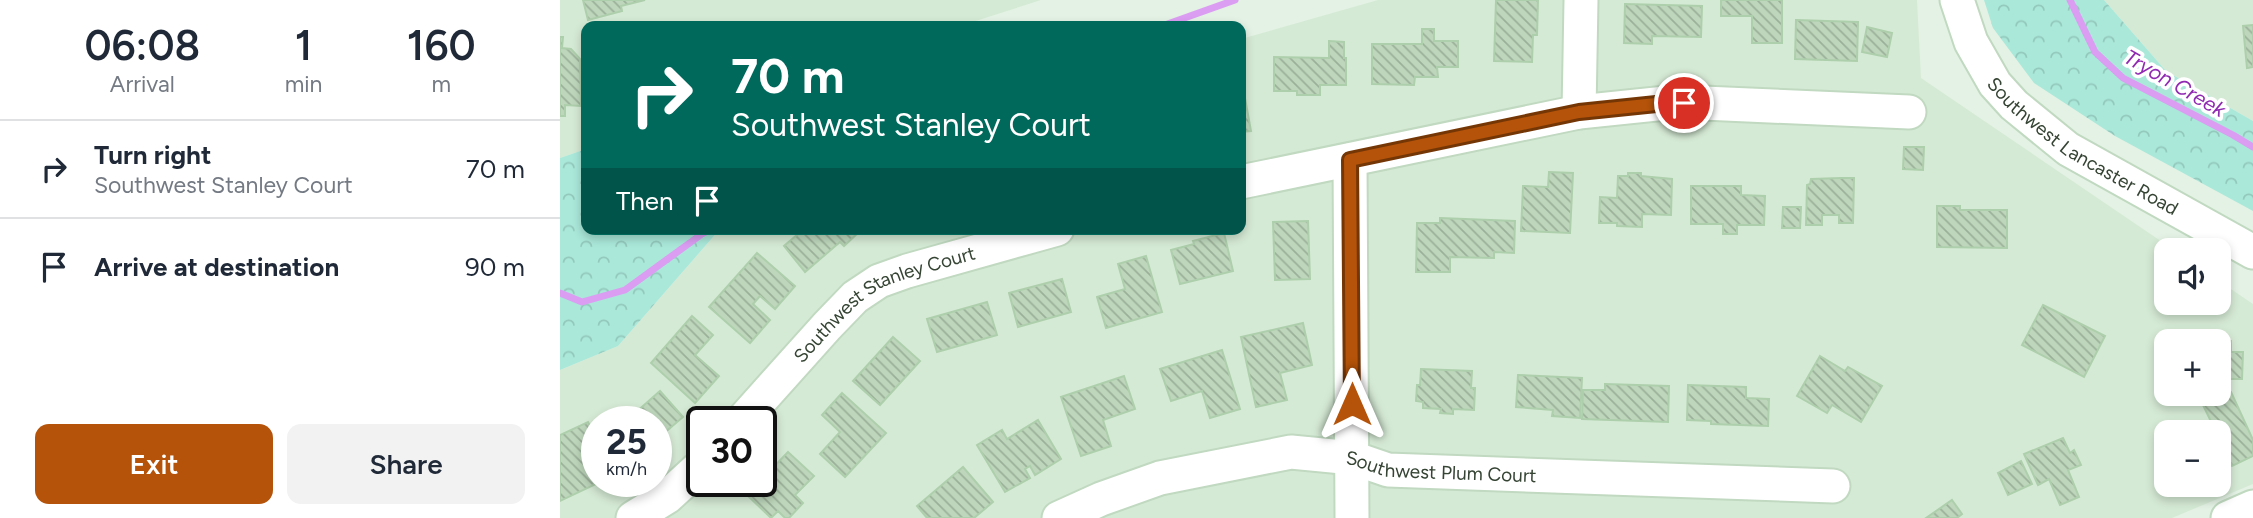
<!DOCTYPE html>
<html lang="en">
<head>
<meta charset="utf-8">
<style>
	:root { --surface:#fff; --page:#f2f2f3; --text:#1f2937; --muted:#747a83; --line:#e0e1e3; --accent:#b45309 }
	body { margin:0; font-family:Figtree,sans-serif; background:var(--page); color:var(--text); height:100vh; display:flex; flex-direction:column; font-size:26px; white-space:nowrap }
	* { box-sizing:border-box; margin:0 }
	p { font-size:23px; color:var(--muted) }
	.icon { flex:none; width:38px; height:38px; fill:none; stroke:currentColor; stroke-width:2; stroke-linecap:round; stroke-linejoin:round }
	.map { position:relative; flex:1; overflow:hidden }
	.drawer { display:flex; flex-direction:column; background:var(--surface); width:560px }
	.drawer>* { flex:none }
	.guide { position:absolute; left:21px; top:21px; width:665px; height:214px; border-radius:14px; box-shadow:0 4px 10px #0003; background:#00695c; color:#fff; overflow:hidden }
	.tools { position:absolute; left:1594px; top:238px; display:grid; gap:14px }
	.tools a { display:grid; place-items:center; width:77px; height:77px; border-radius:14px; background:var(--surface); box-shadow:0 4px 10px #0003; font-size:35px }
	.speed { position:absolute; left:21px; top:406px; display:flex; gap:14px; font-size:35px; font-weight:700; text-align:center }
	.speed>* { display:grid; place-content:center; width:91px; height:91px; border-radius:50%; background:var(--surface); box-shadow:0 4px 10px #0003; line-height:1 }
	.speed small { font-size:18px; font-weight:400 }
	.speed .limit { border:4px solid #111; border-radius:10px; background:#fff; color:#111 }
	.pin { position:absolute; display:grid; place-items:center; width:60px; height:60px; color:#fff; margin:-30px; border:4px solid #fff; border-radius:50%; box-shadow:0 2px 7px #0007 }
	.me { position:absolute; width:77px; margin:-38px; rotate:0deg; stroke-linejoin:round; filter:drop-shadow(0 0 5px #0008) }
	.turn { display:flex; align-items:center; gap:24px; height:147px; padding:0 35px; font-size:32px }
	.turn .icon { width:91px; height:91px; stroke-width:2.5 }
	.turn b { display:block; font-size:49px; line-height:60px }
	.then { display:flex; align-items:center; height:66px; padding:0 35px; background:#0003; gap:14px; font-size:26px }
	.eta { display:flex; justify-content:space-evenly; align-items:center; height:119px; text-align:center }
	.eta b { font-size:42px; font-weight:600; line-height:49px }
	.button { display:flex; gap:14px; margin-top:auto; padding:14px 35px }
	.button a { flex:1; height:80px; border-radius:14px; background:var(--accent); color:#fff; font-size:28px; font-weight:600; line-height:80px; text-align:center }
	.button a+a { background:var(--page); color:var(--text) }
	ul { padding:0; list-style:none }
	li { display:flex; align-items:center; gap:21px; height:98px; padding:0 35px; border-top:2px solid var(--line) }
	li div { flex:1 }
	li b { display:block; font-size:26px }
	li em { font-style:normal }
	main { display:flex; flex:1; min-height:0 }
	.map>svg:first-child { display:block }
	.residential { fill:#d5ead5; fill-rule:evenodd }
	.forest { fill:url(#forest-crowns) }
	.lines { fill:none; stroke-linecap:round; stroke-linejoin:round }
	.stream { stroke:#db9df2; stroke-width:7 }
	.building { fill:url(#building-back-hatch); stroke:#aecfac; stroke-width:2 }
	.minor-casing { stroke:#c0d9c0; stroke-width:37 }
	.minor { stroke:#fff; stroke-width:33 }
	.route-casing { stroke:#753606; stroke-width:18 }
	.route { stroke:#b45309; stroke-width:12 }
	.labels { text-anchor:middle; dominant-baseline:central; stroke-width:7; stroke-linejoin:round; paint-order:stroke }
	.street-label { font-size:19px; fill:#354433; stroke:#fff }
	.water-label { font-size:21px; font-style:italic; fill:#902ab2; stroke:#fff }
</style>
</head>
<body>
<main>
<section class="drawer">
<div class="eta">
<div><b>06:08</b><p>Arrival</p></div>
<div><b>1</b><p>min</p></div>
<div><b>160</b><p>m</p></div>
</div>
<ul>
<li><svg class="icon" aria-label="right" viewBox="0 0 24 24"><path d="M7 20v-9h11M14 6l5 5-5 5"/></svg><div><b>Turn right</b><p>Southwest Stanley Court</p></div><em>70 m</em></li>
<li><svg class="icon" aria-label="arrive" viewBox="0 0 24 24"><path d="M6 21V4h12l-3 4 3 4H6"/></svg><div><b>Arrive at destination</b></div><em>90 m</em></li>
</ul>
<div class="button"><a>Exit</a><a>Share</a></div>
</section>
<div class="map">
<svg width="1693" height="518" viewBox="0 0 1693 518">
	<defs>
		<pattern id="forest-crowns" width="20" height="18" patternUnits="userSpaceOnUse" patternTransform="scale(1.75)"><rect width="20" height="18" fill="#aae8da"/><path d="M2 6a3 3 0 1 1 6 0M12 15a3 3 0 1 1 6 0" fill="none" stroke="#93c8bc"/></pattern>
		<pattern id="building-back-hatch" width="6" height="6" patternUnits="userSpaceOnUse" patternTransform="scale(1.75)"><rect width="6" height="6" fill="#bed7bc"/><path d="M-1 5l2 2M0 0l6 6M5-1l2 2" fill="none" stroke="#9bb099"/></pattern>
	</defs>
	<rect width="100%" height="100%" fill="#e3f2e4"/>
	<!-- residential -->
	<g class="residential">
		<path d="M0,0H481L400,26H26V149L0,158Z"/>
		<path d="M818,0H1357L1361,78L1614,250H1606V303H1659V281L1693,304V484L1612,518H0V370L58,346L160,229H681V39ZM1606,341H1659V394H1606ZM37,422H96V481H37ZM142,422H201V481H142ZM1606,432H1659V485H1606Z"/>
		<path d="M1544,0H1693V121L1606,71Z"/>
	</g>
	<!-- forest -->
	<g class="forest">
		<path d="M1424,0H1544L1606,71L1693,121V211L1555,136L1474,83L1433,28Z"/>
		<path d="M26,149V229H160L58,346L0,370V158Z"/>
	</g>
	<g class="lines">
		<!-- stream -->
		<g class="stream">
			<path d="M1510,0L1535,52L1563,78L1673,135L1693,147"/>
			<path d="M602,26L675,0"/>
			<path d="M0,293L22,302L65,290L142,234L151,229"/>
		</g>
	</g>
	<!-- building -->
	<g class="building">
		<path d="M23,0H85L61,6L62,11L28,20Z"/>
		<path d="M936,0H978L977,35H973L972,62L934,61Z"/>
		<path d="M1161,0H1222V43H1192V16H1161Z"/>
		<path d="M1065,4L1142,6L1141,37L1092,36V44L1064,43Z"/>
		<path d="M1236,20L1298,22L1297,61L1235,59Z"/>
		<path d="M1693,25V67L1687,68L1683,26Z"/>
		<path d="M1307,27L1332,33L1327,57L1302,52Z"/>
		<path d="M862,29H874V41H898V67H877L878,77H855L854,85L812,84V44H862Z"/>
		<path d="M0,37H3L2,48L11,49L20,59L21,106L5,105V116H0Z"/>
		<path d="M769,41L784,42V58H786V85H760V95H737V91H714V57L769,58Z"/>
		<path d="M681,87H683L691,131L681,132Z"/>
		<path d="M1344,147H1364L1363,170L1343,169Z"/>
		<path d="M989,172L1013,173L1010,233L961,231L963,186L988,187Z"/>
		<path d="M1068,173H1081V176L1112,179L1111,215L1082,214V227L1057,226V223H1039L1040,197L1057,198L1058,176H1068Z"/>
		<path d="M1281,178H1294L1293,223H1279V215H1262V225H1246L1247,185L1250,184L1251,179Z"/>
		<path d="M1131,186H1181V195L1205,196L1204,225H1177V234H1163V224H1131Z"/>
		<path d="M1377,206H1400V210H1447V248L1377,247Z"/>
		<path d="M1223,207H1241L1240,228H1222Z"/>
		<path d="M880,218L955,221L954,253L934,252V258L890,257V272H856L857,223H880Z"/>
		<path d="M748,221L750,279L715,280L713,222Z"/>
		<path d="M244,229H296L299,232L284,246L280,242L245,272L224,246Z"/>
		<path d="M664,233L673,271L620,284L611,250L634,244L633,241Z"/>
		<path d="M197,253L235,286L215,309L200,296L193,304L210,320L190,343L149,307Z"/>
		<path d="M586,256L602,312L546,328L537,297L565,289L558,264Z"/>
		<path d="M502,279L511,312L458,327L449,293Z"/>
		<path d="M427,302L437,335L377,352L367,319Z"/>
		<path d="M1483,305L1545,336L1524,377L1462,345Z"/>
		<path d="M132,316L153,335L135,355L159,376L135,403L91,363Z"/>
		<path d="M743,323L752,365L720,373L727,400L696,407L681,337Z"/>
		<path d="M333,337L360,361L320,405L293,381Z"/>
		<path d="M1659,341H1671V352H1683L1682,379H1659Z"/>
		<path d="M662,350L680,409L650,418L642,391L611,401L600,369Z"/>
		<path d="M1260,356L1285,371L1288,367L1322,386L1301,422L1272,405L1267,413L1237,396Z"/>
		<path d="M861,369L912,371L911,388H915L914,410L893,409V414L880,413L881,409L863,408V402L856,401L857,385H860Z"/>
		<path d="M958,375L1022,378L1020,418L992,416L993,410L956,407Z"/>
		<path d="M564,376L575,409L543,420L551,446L521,456L501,397Z"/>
		<path d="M1045,384L1109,386L1108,422L1022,419L1023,390H1045Z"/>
		<path d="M1128,385L1186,387V398L1209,399L1208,426L1151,424V421L1127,420Z"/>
		<path d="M100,391L123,417L96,440V422H65Z"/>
		<path d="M1671,392L1693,440V456L1672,466L1659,438V432H1656L1643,405Z"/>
		<path d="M282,393L326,433L285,477L260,454L280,432L262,415Z"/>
		<path d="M478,420L501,459L475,475L470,466L465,469L470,478L445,492L417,445L442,430L447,439Z"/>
		<path d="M28,422L37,440V481H42L0,501V435Z"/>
		<path d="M1503,438L1510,453L1514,450L1521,465L1508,470L1519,497L1500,505L1489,479L1478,485L1464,454Z"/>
		<path d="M228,452L254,476L235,495L243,503L229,518H225L218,511L211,518L187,495Z"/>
		<path d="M1461,461L1472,484L1448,495L1438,473Z"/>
		<path d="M403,467L433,502L414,518H367L357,506Z"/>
		<path d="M1392,500L1402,514L1397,518H1366Z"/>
	</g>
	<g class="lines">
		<!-- minor casing -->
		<g class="minor-casing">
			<g id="minor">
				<path id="s1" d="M1397,0L1411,42L1435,84L1454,105L1508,149L1693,252"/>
				<path d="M1019,112L1021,0"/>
				<path d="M790,160L792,518"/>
				<path d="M681,182L1019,112L1106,103H1143L1349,112"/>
				<path id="s2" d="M181,422L267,326L295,297L319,281L347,271L497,229"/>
				<path d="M73,518L107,497L142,465"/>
				<path id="s3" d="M499,518L541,499L600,478L731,452L793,458L828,470L1273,486"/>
				<path d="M1668,518L1693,507"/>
			</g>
		</g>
		<!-- minor -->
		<use href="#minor" class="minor"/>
	</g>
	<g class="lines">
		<!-- route casing -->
		<g class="route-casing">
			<path id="route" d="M792,404L790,160L1019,112L1106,103H1124"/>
		</g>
		<!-- route -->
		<use href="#route" class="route"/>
	</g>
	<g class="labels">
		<!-- street labels -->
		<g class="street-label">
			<text stroke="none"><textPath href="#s1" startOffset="201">Southwest Lancaster Road</textPath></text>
			<text stroke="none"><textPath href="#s2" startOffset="191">Southwest Stanley Court</textPath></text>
			<text stroke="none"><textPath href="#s3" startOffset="394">Southwest Plum Court</textPath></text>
		</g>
		<!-- water labels -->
		<g class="water-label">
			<text transform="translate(1615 83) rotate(30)">Tryon Creek</text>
		</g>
	</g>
</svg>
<div class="tools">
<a><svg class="icon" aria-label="sound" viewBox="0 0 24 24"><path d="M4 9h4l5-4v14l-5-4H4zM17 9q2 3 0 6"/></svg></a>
<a>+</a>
<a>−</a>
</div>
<div class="speed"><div>25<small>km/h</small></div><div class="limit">30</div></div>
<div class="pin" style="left:1124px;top:103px;background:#d93025"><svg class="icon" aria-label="arrive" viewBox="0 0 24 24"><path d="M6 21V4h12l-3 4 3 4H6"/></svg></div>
<svg class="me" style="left:792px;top:404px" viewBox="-20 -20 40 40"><path d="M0-17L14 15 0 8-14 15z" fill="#b45309" stroke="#fff" stroke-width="4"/></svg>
<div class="guide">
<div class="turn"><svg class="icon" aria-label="right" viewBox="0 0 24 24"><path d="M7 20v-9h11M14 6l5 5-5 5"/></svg><div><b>70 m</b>Southwest Stanley Court</div></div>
<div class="then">Then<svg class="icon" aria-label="arrive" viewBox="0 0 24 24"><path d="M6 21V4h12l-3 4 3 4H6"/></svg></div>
</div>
</div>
</main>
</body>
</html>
